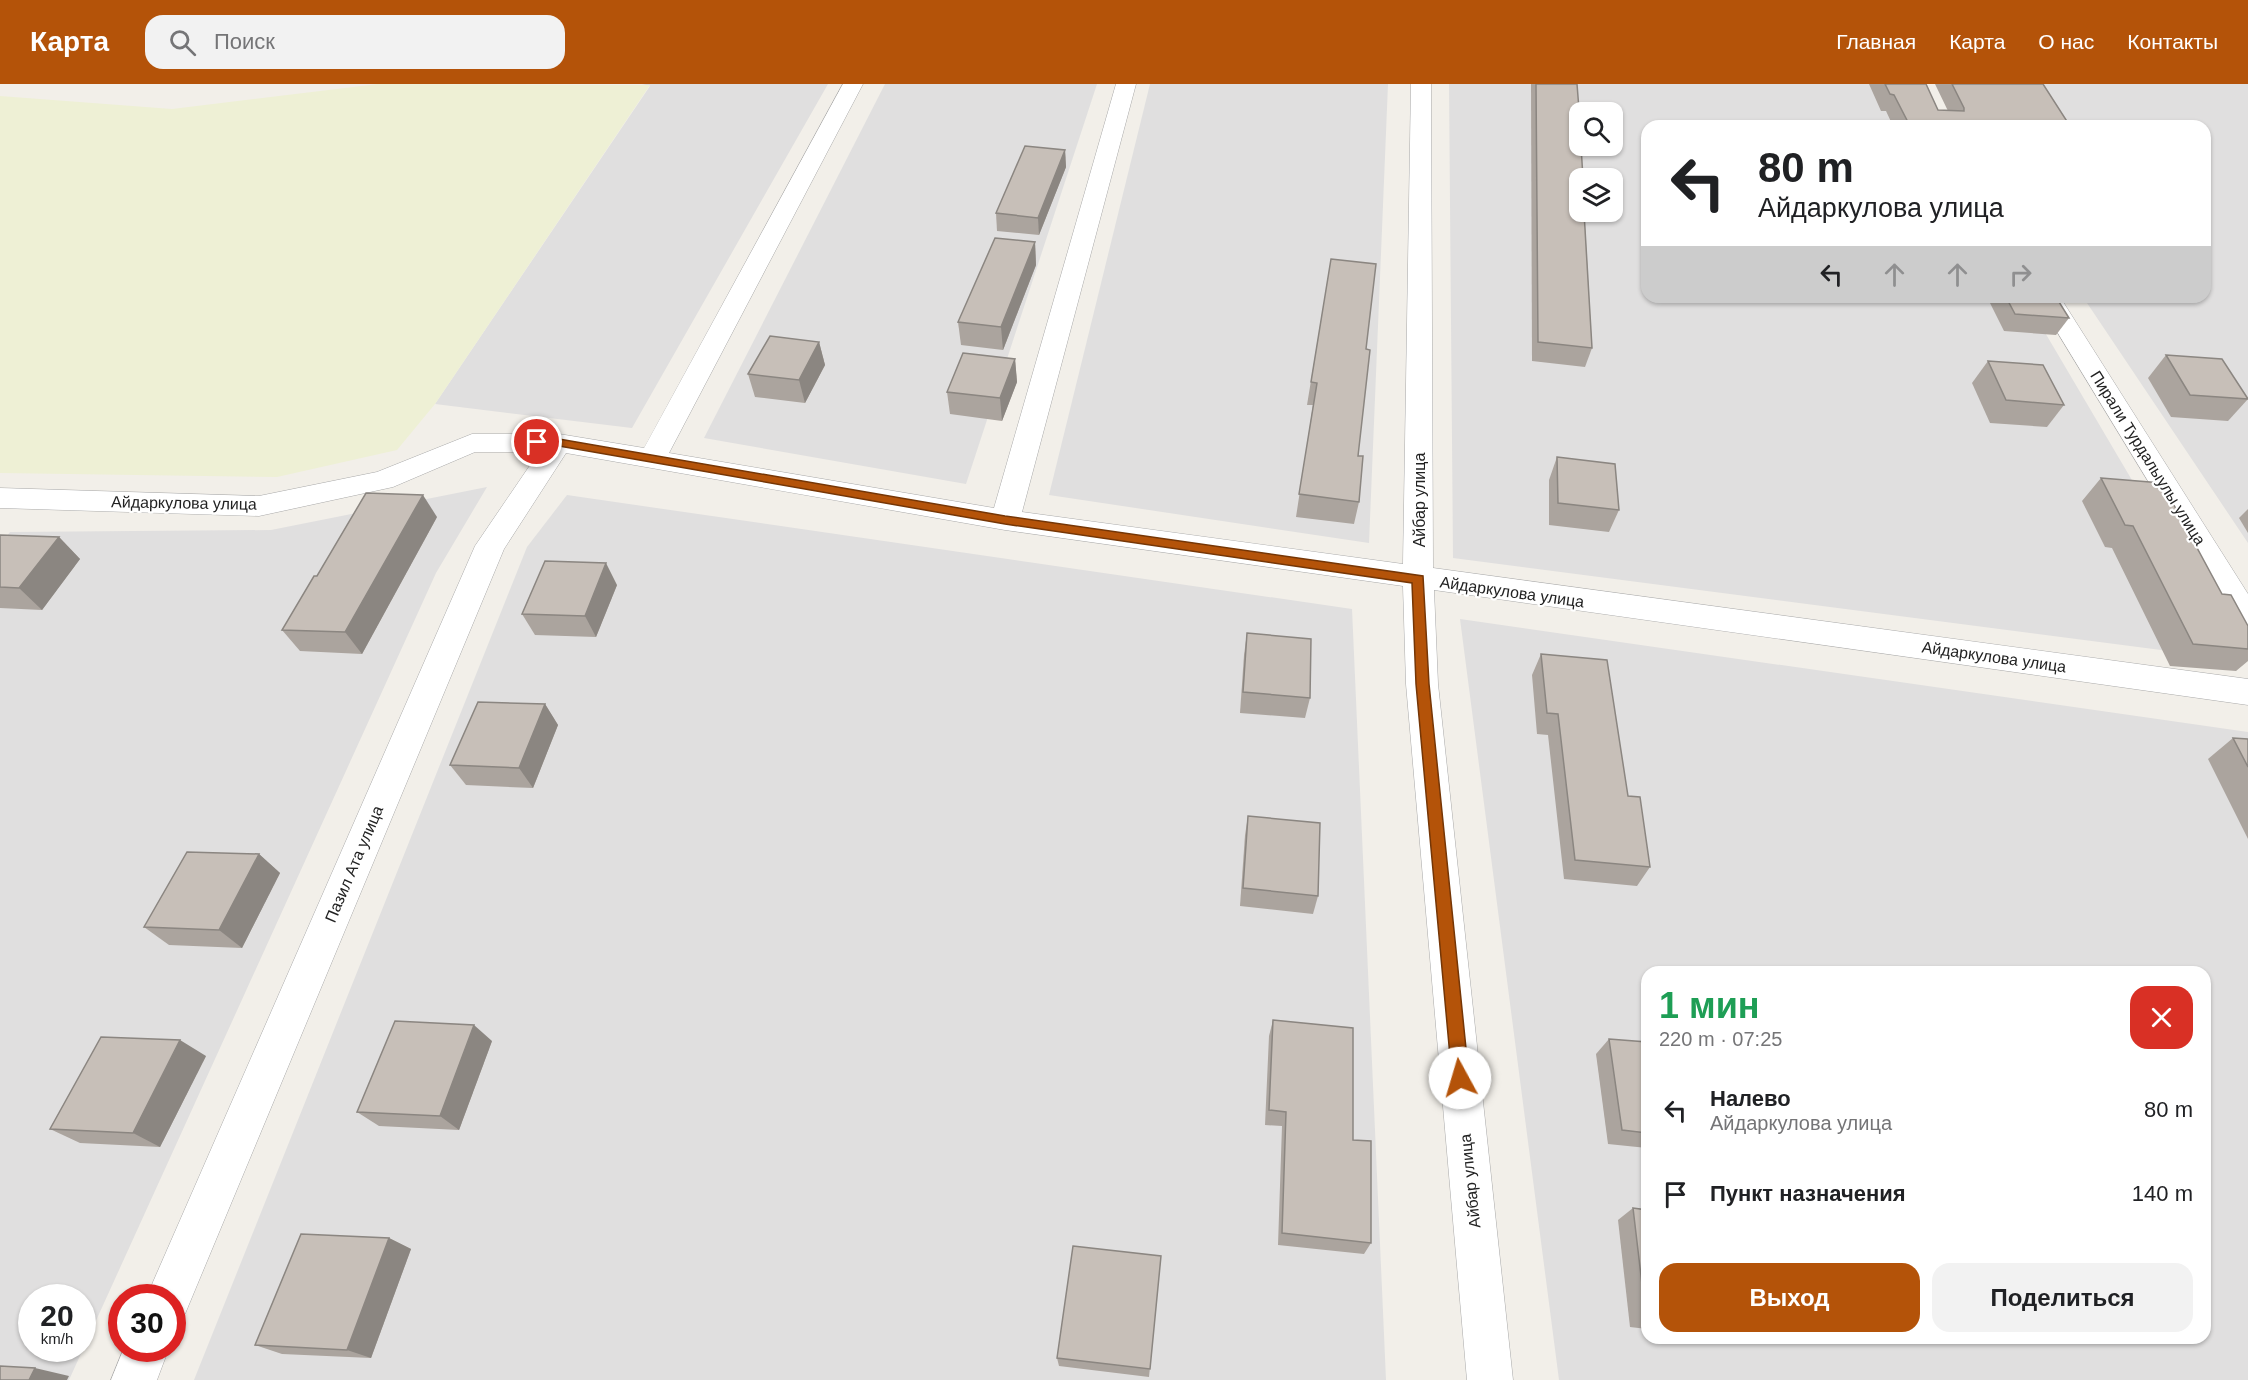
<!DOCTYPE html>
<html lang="ru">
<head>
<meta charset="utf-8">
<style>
	:root { --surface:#fff; --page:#f2f2f2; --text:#202124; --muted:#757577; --accent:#b45309 }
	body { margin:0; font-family:Arial,sans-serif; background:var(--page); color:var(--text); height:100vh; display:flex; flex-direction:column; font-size:22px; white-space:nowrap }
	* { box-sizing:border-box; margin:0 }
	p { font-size:20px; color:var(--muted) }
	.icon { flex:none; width:33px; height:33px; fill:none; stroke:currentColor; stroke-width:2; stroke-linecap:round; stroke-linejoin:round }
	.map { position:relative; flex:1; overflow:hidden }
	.drawer { position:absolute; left:1641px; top:882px; width:570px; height:378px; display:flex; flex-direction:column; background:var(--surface); border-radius:18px; box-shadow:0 2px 4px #0004 }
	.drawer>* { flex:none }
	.hud { position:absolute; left:1641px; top:36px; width:570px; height:183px; border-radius:18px; box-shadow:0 2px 4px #0004; background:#fff; color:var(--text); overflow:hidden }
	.tools { position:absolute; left:1569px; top:18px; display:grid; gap:12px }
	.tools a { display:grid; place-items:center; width:54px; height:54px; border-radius:12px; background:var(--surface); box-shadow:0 2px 4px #0004; font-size:30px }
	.speed { position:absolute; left:18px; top:1200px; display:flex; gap:12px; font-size:30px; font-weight:700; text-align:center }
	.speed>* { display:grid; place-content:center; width:78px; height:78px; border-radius:50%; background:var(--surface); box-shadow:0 2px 4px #0004; line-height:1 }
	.speed small { font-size:15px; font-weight:400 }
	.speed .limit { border:9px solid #d22; background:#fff; color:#111 }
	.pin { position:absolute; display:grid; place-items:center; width:51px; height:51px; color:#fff; margin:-26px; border:3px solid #fff; border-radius:50%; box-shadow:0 2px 6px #0007 }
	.me { position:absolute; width:66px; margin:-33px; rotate:354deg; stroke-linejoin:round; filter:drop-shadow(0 0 4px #0008) }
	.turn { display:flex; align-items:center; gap:21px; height:126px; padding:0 18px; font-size:27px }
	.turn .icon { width:78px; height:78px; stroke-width:2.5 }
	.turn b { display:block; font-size:42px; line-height:51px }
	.lanes { display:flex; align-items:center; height:57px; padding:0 18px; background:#0003; justify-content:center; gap:30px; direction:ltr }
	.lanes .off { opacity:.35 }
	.round { display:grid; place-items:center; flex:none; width:63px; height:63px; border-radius:18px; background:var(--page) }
	.summary { display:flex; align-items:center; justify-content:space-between; height:102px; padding:0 18px }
	h1 { font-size:36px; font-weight:800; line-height:45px; color:#1e9e55 }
	.cta { display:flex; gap:12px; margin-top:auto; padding:12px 18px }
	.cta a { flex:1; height:69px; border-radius:18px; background:var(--accent); color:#fff; font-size:24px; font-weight:800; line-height:69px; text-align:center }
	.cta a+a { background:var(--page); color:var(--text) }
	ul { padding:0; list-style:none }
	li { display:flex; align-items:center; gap:18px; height:84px; padding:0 18px }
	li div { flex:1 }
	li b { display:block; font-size:22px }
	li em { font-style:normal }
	header { display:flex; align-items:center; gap:36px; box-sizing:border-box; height:84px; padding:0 30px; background:var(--accent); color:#fff }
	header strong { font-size:28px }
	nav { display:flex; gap:33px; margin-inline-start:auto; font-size:21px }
	.search { width:420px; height:54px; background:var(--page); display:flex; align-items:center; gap:15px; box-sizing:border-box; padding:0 21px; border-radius:18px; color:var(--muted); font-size:22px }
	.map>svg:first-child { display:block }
	.residential { fill:#e0dfdf; fill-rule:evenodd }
	.farmland { fill:#eef0d5 }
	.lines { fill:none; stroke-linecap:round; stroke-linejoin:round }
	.minor-casing { stroke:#a9a9a9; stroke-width:1 }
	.minor { fill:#fff; fill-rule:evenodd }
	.wall { fill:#aba49e }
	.shaded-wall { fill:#8b8681 }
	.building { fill:#c7bfb8; stroke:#8b8681; stroke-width:1.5 }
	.route { fill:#b45309; stroke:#753606; stroke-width:1.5 }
	.labels { text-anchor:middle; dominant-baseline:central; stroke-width:4.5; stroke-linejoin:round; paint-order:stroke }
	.street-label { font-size:16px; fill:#222; stroke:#fff }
</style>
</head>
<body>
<header>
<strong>Карта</strong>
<div class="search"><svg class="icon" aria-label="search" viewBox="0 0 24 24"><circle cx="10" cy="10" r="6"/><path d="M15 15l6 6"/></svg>Поиск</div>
<nav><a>Главная</a><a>Карта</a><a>О нас</a><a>Контакты</a></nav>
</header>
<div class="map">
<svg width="2248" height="1296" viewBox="0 0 2248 1296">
	<rect width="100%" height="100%" fill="#f2efe9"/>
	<!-- residential -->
	<g class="residential">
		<path d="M642,0H828L632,344L435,320L650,2Z"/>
		<path d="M885,0H1097L966,400L704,354Z"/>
		<path d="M1150,0H1388L1369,459L1049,411Z"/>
		<path d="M1449,0H1899L1923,42H1647V213H2024L2238,576L1453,474ZM1580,28H1612V62H1580ZM1580,94H1612V128H1580Z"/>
		<path d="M1948,0H2248V459L2083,213H2205V42H1969Z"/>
		<path d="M487,403L436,489L69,1296H0V461L10,448L271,446ZM32,1214H82V1264H32Z"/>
		<path d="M567,411L1352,525L1386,1296H194L527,463Z"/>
		<path d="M1460,535L2248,648V1296H1559ZM1647,888H2205V1254H1647Z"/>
	</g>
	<!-- farmland -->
	<path class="farmland" d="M378,0L650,1L435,320L397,366L277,393L0,389V12L172,25Z"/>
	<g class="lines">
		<!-- minor casing -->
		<g class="minor-casing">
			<g id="minor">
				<path d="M843,0H863L669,369L994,424L1116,0H1136L1022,428L1403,480L1411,0H1431L1433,484L2248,595V621L1434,506L1438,600L1513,1296H1467L1406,600L1403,502L1005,446L566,369L504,465L185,1230L172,1235V1214H147L153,1198L475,462L539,368H475L393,403L259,432L0,424V404L259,412L377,388L472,350H559L644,364Z"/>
				<path d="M2036,213H2060L2248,510V547L2237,543Z"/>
				<path d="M124,1264H169L157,1296H111Z"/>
			</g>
		</g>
		<!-- minor -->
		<use href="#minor" class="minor"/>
	</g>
	<!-- wall -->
	<g class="wall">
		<path d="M1531,0H1577L1592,264L1585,283L1532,277Z"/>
		<path d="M1869,0H1926L1938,26L1948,27L1935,0H2043L2070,42H1893L1886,27H1881Z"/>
		<path d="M1065,66L1066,83L1039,151L997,147L996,129Z"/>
		<path d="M1035,158L1036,181L1003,266L961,261L958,238Z"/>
		<path d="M1331,175L1366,265L1358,372L1359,418L1354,440L1296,433L1313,321H1307Z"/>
		<path d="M1987,213H2056L2069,234L2056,251L2004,247Z"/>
		<path d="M819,258L825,281L805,319L755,313L748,290Z"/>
		<path d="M2166,271L2248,315L2228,337L2171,333L2148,294Z"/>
		<path d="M1015,275L1017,298L1002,337L950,330L947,308Z"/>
		<path d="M1988,277L2064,321L2047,343L1990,339L1972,299Z"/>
		<path d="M1557,373L1619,426L1609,448L1549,441V396Z"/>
		<path d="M2101,394L2222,510L2248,542V577L2236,587L2170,582L2112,464L2105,463L2082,417Z"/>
		<path d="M2248,425V449L2239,434Z"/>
		<path d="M437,433L362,570L300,567L282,546L317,492Z"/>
		<path d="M0,451L59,453L80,475L42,526L0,524Z"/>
		<path d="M617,501L596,553L535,551L522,530Z"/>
		<path d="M1247,549L1310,614L1305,634L1240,629L1244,571Z"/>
		<path d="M1541,570L1628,712L1650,783L1637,802L1564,795L1548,651L1537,650L1532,591Z"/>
		<path d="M545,620L558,641L533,704L466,701L450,681Z"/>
		<path d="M2233,654L2248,655V755L2208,675Z"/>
		<path d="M1248,732L1318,812L1313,830L1240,822L1245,751Z"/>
		<path d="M259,770L280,789L242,864L169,861L144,843Z"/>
		<path d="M1273,936L1353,1056L1371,1159L1364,1170L1278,1161L1282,1042L1265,1041L1269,952Z"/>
		<path d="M1609,955L1647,958V1064L1608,1060L1596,970Z"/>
		<path d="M492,957L459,1046L379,1042L357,1028Z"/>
		<path d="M206,972L160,1063L80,1059L50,1045Z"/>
		<path d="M1633,1124L1647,1126V1245L1630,1243L1618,1136Z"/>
		<path d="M389,1154L411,1165L371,1274L282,1270L255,1261Z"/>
		<path d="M1161,1172L1149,1293L1059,1282L1057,1274Z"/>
	</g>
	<!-- shaded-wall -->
	<g class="shaded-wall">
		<path d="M1065,66L1066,83L1039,151L1038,134Z"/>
		<path d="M1035,158L1036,181L1003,266L1001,243Z"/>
		<path d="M819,258L825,281L805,319L799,296Z"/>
		<path d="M1015,275L1017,298L1002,337L1000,314Z"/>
		<path d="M423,411L437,433L362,570L345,548Z"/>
		<path d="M59,453L80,475L42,526L19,504Z"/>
		<path d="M606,479L617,501L596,553L585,532Z"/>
		<path d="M545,620L558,641L533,704L519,684Z"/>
		<path d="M259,770L280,789L242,864L219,846Z"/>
		<path d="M474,941L492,957L459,1046L440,1032Z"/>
		<path d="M180,956L206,972L160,1063L133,1049Z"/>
		<path d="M389,1154L411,1165L371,1274L347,1266Z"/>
		<path d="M35,1284L69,1292L67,1296H29Z"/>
	</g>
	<!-- building -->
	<g class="building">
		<path d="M1536,0H1577L1580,38V62H1581L1583,94H1580V128H1584L1592,264L1538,258Z"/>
		<path d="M1885,0H1926L1938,26L1964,27V24L1952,0H2043L2070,42H1910L1894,11L1890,10Z"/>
		<path d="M1025,62L1065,66L1038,134L996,129Z"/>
		<path d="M995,154L1035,158L1001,243L958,238Z"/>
		<path d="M1331,175L1376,180L1366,265L1370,266L1358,372H1363L1359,418L1299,410L1317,299L1311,298Z"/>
		<path d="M2006,213H2056L2069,234L2015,230Z"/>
		<path d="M770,252L819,258L799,296L748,290Z"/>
		<path d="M963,269L1015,275L1000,314L947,308Z"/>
		<path d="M2166,271L2222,275L2248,315L2190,311Z"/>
		<path d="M1988,277L2043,281L2064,321L2006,316Z"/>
		<path d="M1557,373L1615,380L1619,426L1558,419Z"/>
		<path d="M2101,394L2162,399L2222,510L2231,511L2248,542V565L2193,560L2133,442L2125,441Z"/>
		<path d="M366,409L423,411L345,548L282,546L314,492H317Z"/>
		<path d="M0,451L59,453L19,504L0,503Z"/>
		<path d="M545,477L606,479L585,532L522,530Z"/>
		<path d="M1247,549L1311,555L1310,614L1243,608Z"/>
		<path d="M1541,570L1607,576L1628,712L1640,713L1650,783L1575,776L1558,630L1547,629Z"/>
		<path d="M478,618L545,620L519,684L450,681Z"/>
		<path d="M2233,654L2248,655V683Z"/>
		<path d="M1248,732L1320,739L1318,812L1243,804Z"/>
		<path d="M187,768L259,770L219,846L144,843Z"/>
		<path d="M1273,936L1353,944V1056L1371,1057V1159L1282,1149L1286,1028L1269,1026Z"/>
		<path d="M395,937L474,941L440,1032L357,1028Z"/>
		<path d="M101,953L180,956L133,1049L50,1045Z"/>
		<path d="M1609,955L1647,958V1049L1622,1046Z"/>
		<path d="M1633,1124L1647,1126V1234H1646Z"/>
		<path d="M301,1150L389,1154L347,1266L255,1261Z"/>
		<path d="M1073,1162L1161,1172L1150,1285L1057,1274Z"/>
		<path d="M0,1282L35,1284L29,1296H0Z"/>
	</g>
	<!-- route -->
	<path class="route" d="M537,355H559L1005,432L1423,492L1429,600L1469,994L1466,1000L1460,1003L1455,1000L1452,994L1416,600L1412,499L1005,440L559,362L533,361L531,358Z"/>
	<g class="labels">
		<!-- street labels -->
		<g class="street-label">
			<text transform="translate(2148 374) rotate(58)">Пирали Турдалыулы улица</text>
			<text transform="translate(1419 416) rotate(-90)">Айбар улица</text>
			<text transform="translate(184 419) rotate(1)">Айдаркулова улица</text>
			<text transform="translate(1512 508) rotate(8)">Айдаркулова улица</text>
			<text transform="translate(1994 573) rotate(8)">Айдаркулова улица</text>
			<text transform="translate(354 780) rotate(-67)">Пазил Ата улица</text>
			<text transform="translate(1470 1097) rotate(-96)">Айбар улица</text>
		</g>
	</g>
</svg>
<div class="tools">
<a><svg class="icon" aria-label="search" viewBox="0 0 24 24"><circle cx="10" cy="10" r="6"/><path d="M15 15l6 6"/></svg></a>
<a><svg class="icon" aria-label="layers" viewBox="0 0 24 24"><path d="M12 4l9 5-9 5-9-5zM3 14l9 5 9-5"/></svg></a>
</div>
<div class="speed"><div>20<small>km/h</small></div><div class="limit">30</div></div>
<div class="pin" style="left:537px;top:358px;background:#d93025"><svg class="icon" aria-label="arrive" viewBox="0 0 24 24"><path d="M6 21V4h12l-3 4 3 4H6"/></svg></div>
<svg class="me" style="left:1460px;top:994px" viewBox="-20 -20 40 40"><circle r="19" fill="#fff"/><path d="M0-13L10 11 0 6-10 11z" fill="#b45309"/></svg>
<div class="hud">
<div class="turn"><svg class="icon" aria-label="left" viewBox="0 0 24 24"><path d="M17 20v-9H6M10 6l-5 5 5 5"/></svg><div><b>80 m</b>Айдаркулова улица</div></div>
<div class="lanes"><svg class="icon" aria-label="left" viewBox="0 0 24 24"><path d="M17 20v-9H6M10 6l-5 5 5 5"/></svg><svg class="icon off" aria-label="ahead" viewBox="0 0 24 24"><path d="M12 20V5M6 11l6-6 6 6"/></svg><svg class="icon off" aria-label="ahead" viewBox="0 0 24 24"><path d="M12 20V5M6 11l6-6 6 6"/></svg><svg class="icon off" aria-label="right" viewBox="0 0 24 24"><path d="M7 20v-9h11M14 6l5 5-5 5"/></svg></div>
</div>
<section class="drawer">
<div class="summary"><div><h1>1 мин</h1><p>220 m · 07:25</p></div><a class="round" style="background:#d93025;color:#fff"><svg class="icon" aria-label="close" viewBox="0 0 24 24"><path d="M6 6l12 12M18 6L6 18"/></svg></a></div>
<ul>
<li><svg class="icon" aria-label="left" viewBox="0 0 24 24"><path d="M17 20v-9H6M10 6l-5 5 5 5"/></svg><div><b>Налево</b><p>Айдаркулова улица</p></div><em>80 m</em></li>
<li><svg class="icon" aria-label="arrive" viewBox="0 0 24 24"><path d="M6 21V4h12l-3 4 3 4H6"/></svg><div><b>Пункт назначения</b></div><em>140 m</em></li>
</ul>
<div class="cta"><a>Выход</a><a>Поделиться</a></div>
</section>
</div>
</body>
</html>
